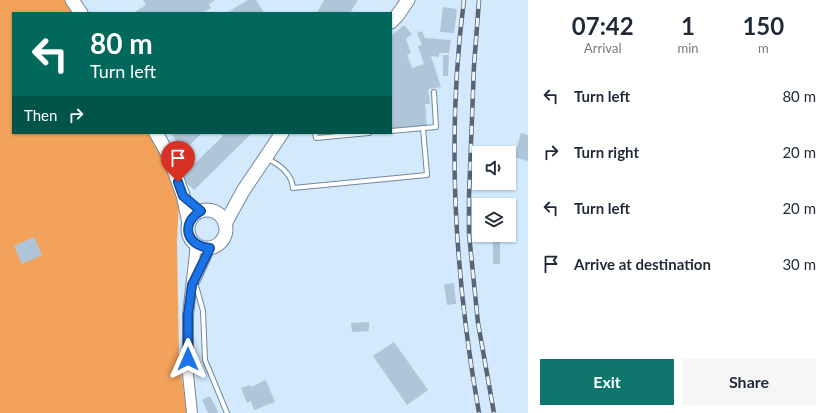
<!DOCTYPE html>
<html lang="en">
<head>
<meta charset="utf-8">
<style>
	:root { --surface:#fff; --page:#f6f6f7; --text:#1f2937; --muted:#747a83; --accent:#0f766e }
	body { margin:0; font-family:Lato,sans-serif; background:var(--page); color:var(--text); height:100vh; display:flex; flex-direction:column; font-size:15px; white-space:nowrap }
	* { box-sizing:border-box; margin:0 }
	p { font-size:13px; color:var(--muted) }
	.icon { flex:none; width:22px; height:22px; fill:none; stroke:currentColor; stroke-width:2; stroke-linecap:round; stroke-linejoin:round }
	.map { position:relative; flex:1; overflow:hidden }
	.details { display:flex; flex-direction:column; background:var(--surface); width:300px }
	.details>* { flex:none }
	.banner { position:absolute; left:12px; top:12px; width:380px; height:122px; border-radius:0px; box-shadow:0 1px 3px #0004; background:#00695c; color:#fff; overflow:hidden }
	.tools { position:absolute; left:472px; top:146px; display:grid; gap:8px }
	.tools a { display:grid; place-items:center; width:44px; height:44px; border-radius:0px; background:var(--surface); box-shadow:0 1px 3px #0004; font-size:20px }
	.pin { position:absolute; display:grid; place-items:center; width:34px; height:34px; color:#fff; margin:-41px -17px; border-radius:50% 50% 50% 0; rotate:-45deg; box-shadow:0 0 4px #0007 }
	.pin .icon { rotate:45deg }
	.me { position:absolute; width:44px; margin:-22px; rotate:0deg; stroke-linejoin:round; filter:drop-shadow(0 0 3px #0008) }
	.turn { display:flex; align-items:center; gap:14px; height:84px; padding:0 12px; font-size:18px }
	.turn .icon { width:52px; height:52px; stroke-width:2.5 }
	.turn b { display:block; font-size:28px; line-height:34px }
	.then { display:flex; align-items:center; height:38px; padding:0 12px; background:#0003; gap:8px; font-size:15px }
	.eta { display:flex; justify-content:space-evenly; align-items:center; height:68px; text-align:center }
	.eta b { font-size:24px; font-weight:700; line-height:28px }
	.action { display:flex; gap:8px; margin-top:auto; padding:8px 12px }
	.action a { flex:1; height:46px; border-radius:0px; background:var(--accent); color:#fff; font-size:16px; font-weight:700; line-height:46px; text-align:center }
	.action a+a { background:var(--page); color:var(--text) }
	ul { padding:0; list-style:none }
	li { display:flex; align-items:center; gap:12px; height:56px; padding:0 12px }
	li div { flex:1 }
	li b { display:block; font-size:15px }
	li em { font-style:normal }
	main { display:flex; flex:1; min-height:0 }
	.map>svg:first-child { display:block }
	.forest { fill:#f2a25a }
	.building { fill:#afc6d9 }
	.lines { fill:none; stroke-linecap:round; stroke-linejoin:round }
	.service-casing { stroke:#73889a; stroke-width:6 }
	.tertiary-casing { stroke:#73889a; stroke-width:12 }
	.primary-casing { stroke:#73889a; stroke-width:15 }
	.service { stroke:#fff; stroke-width:4 }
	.tertiary { stroke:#fff; stroke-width:10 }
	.primary { stroke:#fff; stroke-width:13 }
	.rail-casing { stroke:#596672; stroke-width:4.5 }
	.rail { stroke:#ebf5fd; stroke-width:3; stroke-dasharray:9; stroke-linecap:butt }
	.route-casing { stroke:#114b97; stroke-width:10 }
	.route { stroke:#1a73e8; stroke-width:7 }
</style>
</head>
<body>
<main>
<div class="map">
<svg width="528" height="413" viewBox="0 0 528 413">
	<rect width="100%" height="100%" fill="#d2e9fe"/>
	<!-- forest -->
	<path class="forest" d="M0,0H69L78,13H13V133H152L165,159L179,199L177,243L179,359L187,413H0Z"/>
	<!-- building -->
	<g class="building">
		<path d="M143,0H215L209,4L211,8L202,13H133L146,5Z"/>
		<path d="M248,0H256L264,13H226Z"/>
		<path d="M324,0H358L350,13H317Z"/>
		<path d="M443,7L457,9L454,33L440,32Z"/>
		<path d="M404,25L412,34L406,39L411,53L407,55L412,68L424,64L418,46L422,45L417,33L422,31L425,38L451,40L449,53H439V57L431,56L441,87L428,89L430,104H425L427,126L391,129V36Z"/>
		<path d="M443,55H449L448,76H443Z"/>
		<path d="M171,133H202L182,152L191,167L223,136L220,133H252L194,190L181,177L170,149L177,142Z"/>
		<path d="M521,133L528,135V161L514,157Z"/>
		<rect x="493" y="235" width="7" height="29"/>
		<path d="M34,237L42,255L22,264L14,246Z"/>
		<path d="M454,283L456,304L447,305L444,284Z"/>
		<path d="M369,322V331L352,332L351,323Z"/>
		<path d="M394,342L428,390L407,405L373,356Z"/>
		<path d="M266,380L275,402L254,410L251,401L247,403L241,388L250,385L251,387Z"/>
		<path d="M210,396L218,412L217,413H208L202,400Z"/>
	</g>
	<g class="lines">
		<!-- service casing -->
		<g class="service-casing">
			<g id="service">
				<path d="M391,131L436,127L434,92"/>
				<path d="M315,133L316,138L369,133"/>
				<path d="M268,159C280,165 292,174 293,188L427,175L423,128"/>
				<path d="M195,282L203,311L205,360L227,413"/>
			</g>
		</g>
		<!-- tertiary casing -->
		<g class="tertiary-casing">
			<g id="tertiary">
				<path d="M195,280L210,247"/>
				<path d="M192,413L188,374V315L196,244"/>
			</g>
		</g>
		<!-- primary casing -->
		<g class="primary-casing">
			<g id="primary">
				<path d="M72,0L81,13"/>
				<path d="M391,22L397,16L408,0"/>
				<path d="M156,133L168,154L183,195L189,223"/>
				<circle cx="207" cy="229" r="19"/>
				<path d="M225,224L243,191L282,133"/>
			</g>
		</g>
		<!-- service -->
		<use href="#service" class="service"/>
		<!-- tertiary -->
		<use href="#tertiary" class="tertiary"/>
		<!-- primary -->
		<use href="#primary" class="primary"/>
		<!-- rail casing -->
		<g class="rail-casing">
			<g id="rail">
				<path d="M464,0C446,137 455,278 479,413"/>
				<path d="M479,0L474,66L469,196V234L478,323L494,413"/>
			</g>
		</g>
		<!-- rail -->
		<use href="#rail" class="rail"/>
	</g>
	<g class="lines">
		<!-- route casing -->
		<g class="route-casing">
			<path id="route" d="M178,182L183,196L201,211C180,223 186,246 210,248L192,285L188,314V359"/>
		</g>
		<!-- route -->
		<use href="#route" class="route"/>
	</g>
</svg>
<div class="tools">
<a><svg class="icon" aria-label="sound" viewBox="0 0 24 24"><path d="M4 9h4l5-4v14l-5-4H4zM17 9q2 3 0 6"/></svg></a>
<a><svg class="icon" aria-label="layers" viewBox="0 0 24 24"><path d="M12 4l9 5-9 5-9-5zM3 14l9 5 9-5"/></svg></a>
</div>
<div class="pin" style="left:178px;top:182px;background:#d93025"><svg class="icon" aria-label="arrive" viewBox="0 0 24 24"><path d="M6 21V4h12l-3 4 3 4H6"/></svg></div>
<svg class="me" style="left:188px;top:359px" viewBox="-20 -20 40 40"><path d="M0-17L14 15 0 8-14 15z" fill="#1a73e8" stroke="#fff" stroke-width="4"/></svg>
<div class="banner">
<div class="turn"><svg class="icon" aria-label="left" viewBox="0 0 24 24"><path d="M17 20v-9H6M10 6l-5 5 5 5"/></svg><div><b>80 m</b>Turn left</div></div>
<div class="then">Then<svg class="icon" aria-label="right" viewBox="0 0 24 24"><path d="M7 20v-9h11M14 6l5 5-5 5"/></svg></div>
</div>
</div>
<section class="details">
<div class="eta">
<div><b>07:42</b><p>Arrival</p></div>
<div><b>1</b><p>min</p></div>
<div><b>150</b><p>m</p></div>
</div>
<ul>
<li><svg class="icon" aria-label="left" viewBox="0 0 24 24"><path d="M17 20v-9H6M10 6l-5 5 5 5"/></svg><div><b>Turn left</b></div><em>80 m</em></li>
<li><svg class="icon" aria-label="right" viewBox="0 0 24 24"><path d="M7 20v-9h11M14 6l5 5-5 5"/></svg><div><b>Turn right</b></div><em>20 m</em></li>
<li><svg class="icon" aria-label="left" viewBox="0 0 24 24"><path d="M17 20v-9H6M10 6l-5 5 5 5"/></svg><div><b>Turn left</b></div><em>20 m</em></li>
<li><svg class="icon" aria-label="arrive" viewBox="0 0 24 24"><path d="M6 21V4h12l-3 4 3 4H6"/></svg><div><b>Arrive at destination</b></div><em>30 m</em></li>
</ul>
<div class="action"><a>Exit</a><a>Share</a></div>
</section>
</main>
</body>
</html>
